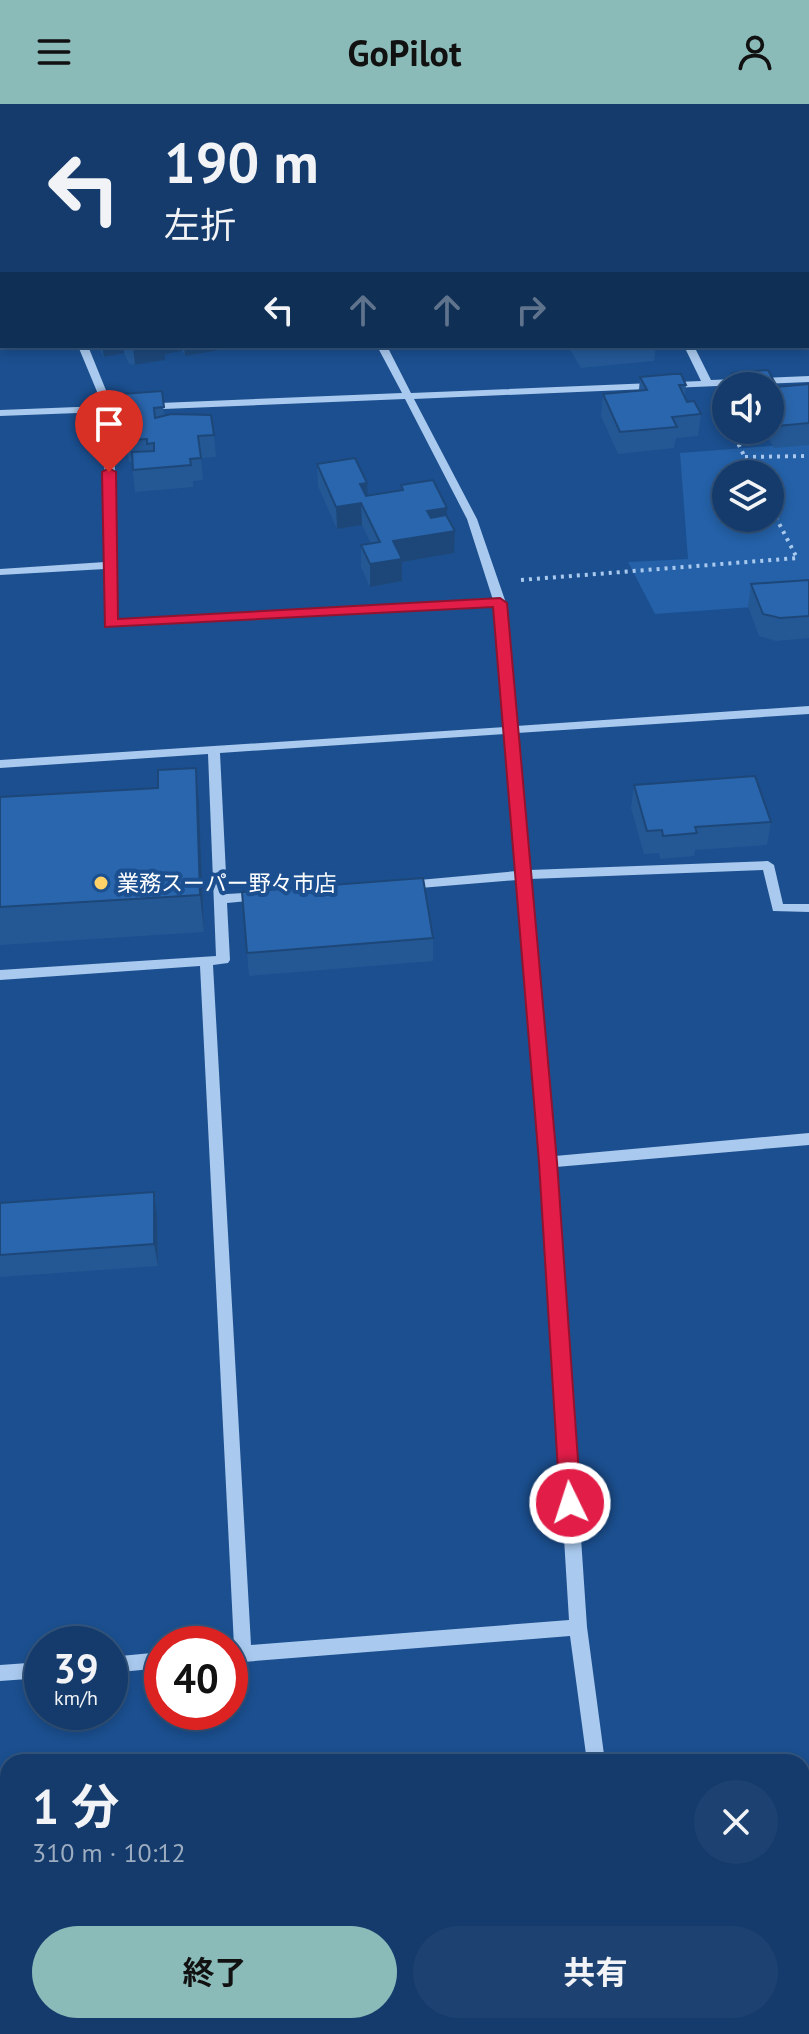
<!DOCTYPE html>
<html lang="ja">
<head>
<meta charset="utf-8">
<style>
	:root { --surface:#143b6b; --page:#1d4271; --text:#f1f3f6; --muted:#9dadc1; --line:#33557e; --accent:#8bbbb9 }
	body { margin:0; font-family:"PT Sans","Noto Sans JP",sans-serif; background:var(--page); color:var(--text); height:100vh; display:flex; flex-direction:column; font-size:30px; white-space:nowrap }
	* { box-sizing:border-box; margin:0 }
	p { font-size:26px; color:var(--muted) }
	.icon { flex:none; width:44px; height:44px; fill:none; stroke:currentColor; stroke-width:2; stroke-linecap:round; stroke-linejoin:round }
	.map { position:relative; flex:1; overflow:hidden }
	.drawer { position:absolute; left:0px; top:1650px; width:810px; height:280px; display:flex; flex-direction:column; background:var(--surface); border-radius:24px 24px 0 0; box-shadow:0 4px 12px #0003,0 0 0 2px var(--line) }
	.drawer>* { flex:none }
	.guide { position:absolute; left:0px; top:0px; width:810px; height:244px; box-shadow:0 4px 12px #0003,0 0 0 2px var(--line); background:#143b6b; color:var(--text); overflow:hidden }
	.controls { position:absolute; left:712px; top:268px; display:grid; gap:16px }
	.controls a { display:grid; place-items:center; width:72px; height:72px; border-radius:50%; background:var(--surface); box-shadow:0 4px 12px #0003,0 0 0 2px var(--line); font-size:40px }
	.speed { position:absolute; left:24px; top:1522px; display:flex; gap:16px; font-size:40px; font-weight:700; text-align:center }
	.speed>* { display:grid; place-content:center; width:104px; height:104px; border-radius:50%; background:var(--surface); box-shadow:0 4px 12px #0003,0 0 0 2px var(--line); line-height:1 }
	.speed small { font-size:20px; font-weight:400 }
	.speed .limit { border:12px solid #d22; background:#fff; color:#111 }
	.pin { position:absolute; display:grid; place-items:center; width:68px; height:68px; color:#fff; margin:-82px -34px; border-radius:50% 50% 50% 0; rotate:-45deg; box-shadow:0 0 8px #0007 }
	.pin .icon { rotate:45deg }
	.me { position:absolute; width:88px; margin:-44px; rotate:356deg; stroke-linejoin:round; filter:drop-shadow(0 0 6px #0008) }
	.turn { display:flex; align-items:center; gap:28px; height:168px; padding:0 32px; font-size:36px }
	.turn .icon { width:104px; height:104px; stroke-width:2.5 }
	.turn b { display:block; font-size:56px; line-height:68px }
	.lanes { display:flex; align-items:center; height:76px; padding:0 32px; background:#0003; justify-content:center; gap:40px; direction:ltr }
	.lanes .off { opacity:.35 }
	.round { display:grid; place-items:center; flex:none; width:84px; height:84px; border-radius:42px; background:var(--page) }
	.overview { display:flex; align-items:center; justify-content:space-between; height:136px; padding:0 32px }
	h1 { font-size:48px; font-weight:700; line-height:60px }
	.action { display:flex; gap:16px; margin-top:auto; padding:16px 32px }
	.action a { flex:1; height:92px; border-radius:48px; background:var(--accent); color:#111; font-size:32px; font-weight:700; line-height:92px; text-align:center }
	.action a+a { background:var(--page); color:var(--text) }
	header { display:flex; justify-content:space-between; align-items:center; height:104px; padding:0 32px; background:var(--accent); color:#111; font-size:36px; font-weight:700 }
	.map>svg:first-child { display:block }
	.green { fill:#2461a8; fill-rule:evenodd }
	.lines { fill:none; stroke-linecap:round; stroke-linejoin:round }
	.path-far1 { stroke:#a9c9ee; stroke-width:3; stroke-dasharray:3 4; stroke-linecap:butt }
	.path { stroke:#a9c9ee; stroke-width:4; stroke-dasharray:3 5; stroke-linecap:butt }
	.minor { fill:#a9c9ee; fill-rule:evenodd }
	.wall { fill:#245895 }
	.shaded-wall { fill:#1d4779 }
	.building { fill:#2a66ad; stroke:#1d4779; stroke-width:2 }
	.route { fill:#e11d48; stroke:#92132f; stroke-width:2 }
	.poi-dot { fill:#ffd166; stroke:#1b4f8f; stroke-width:3 }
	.labels { text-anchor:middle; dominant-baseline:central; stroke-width:8; stroke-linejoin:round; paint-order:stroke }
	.poi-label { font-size:22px; fill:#fff; stroke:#1b4f8f; text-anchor:start }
</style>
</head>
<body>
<header><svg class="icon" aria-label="menu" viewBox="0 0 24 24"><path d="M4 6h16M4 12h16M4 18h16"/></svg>GoPilot<svg class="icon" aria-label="person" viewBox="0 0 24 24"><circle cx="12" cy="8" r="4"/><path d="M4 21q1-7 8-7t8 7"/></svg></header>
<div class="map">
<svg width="809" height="1930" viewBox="0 0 809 1930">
	<rect width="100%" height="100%" fill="#1b4f8f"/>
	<!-- green -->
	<path class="green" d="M809,339V499L655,510L628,458L688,455L680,349ZM726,370H770V414H726Z"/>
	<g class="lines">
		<!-- path-far1 -->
		<g class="path-far1">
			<path d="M721,306L726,316"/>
			<path d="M731,326L736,335"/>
		</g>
		<!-- path -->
		<g class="path">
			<path d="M735,333L753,370"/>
			<path d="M745,353L809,352"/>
			<path d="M521,476L797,454L770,402"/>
		</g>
		<!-- minor -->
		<g class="minor">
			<rect x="143" y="0" width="8" height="2"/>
			<path d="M340,0H349L350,2H341Z"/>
			<path d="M570,0H578L579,2H571Z"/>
			<path d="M695,0H703L704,2H696Z"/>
			<rect x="0" y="59" width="2" height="6"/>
			<rect x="808" y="128" width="1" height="6"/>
			<rect x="808" y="196" width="1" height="6"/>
			<rect x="0" y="214" width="2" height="6"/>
			<path d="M78,242H88L112,301L402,289L377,242H387L411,289L701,277L684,242H694L711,276L809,272V278L414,295L477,415L506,499L516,622L809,602V610L517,629L529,766L768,757L774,761L783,800H809V808L773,807L763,766L530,775L555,1052L809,1029V1041L556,1063L587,1523L605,1658H587L570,1532L230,1559V1543L234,1542L200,862L0,876V866L216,852L208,650L0,664V656L505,623L495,503L111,523L105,520V465L0,471V465L105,458L104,308L0,312V306L103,302ZM405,295L467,415L493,496L117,516L114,307ZM505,630L517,767L408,777L402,781L408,785L517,776L541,1058L569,1516L251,1541L213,861L228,859L230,856L227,799L260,796L266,792L260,788L227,790L220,649Z"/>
			<path d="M162,1548V1564L110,1569V1553Z"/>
			<path d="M42,1558V1574L0,1577V1561Z"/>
			<rect x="802" y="1820" width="7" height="20"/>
			<path d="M8,1908V1922H16L15,1925L0,1929V1909Z"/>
			<path d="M624,1922H644L645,1930H625Z"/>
		</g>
	</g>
	<!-- wall -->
	<g class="wall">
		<rect x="386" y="0" width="122" height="2"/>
		<rect x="0" y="127" width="2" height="42"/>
		<path d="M97,242H243L185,252L182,247L165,250V256L135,261L129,260L124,249L104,253Z"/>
		<path d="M568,242H656L654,257L581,264Z"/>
		<path d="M732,269L777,283L809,280V341L774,344L764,326H770V282H730Z"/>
		<path d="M640,273L686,281L685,293L687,298L701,310L698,332L676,334L674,344L618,350L601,312L603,290L639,286Z"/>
		<path d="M162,287L164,312L214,331L216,353L201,354L203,376L193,377V383L135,388L132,358H129L126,336Z"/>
		<path d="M317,360L367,379V392L401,387V381L447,404V412L455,427L454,449L402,458V477L370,483L361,463V441L371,439L362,421L337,425L318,382Z"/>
		<path d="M809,476V534L776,537L759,532L748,502L751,480Z"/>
		<path d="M634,681L771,718L767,741L695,746L694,752L660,755L659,749L644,750L631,704Z"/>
		<path d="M0,693L199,701L204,828L0,841Z"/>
		<path d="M242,788L433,834V857L249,872Z"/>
		<path d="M154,1088L157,1111L158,1162L0,1173V1099Z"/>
	</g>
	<!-- shaded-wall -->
	<g class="shaded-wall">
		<path d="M102,242H123L124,249L104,253Z"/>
		<path d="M133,242H182V247L165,250V256L135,261Z"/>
		<path d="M184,242H243L185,252Z"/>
		<path d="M367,379L368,401L361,399L362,421L337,425L336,403L360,380Z"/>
		<path d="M447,404V426L427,429V407Z"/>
		<path d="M455,427L454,449L402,458V477L370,483V460L393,437Z"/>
		<path d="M196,664L199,701L204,828L200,791Z"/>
		<path d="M154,1088L157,1111L158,1162L154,1140Z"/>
	</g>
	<!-- building -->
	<g class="building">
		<path d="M239,0L295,1L291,0H329L328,2H237Z"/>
		<path d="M431,0H508V2H432Z"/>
		<rect x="0" y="127" width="2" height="21"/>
		<path d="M768,266L777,283L809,280V319L777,322L770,309V282H739L732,269Z"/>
		<path d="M673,270H681L686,281H679L687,298L694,297L701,310L672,313L677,323L620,328L603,290L647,286L640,273Z"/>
		<path d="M162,287L164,303L154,304L155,314L171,310L211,311L214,331L198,332L201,354L190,355L191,361L133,366L132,348L154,347V339L147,340V335L126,336L122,290Z"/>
		<path d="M355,354L367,379L360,380L366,392L403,386L401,381L433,376L447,404L427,407L431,414L446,411L455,427L393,437L402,455L370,460L361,441L380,438L361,399L336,403L317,360Z"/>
		<path d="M809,476V512L780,514L763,510L751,480Z"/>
		<path d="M196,664L200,791L0,803V693L158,684V666Z"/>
		<path d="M755,672L771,718L695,723L697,729L663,732L662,726L647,727L634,681Z"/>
		<path d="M423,774L433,834L247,849L242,788Z"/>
		<path d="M154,1088V1140L0,1151V1099Z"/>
	</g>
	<!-- route -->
	<path class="route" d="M109,364L116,368L118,515L500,494L507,499L557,1058L581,1399L578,1406L570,1408L563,1406L560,1399L539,1058L493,503L105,523L102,368Z"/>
	<!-- markers -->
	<circle class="poi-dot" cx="101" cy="779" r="8"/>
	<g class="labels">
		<!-- poi labels -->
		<g class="poi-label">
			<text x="117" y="779">業務スーパー野々市店</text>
		</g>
	</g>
</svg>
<div class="controls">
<a><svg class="icon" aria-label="sound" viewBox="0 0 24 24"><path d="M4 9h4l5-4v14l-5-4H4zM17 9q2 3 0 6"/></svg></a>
<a><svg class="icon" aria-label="layers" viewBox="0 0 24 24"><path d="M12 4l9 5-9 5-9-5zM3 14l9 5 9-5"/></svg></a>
</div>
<div class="speed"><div>39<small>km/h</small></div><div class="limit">40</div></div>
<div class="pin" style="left:109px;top:368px;background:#d93025"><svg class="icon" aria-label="arrive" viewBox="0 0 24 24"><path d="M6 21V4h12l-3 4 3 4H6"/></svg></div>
<svg class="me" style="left:570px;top:1399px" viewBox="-20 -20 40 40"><circle r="17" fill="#e11d48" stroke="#fff" stroke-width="3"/><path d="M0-11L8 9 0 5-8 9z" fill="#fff"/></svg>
<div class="guide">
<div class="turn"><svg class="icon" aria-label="left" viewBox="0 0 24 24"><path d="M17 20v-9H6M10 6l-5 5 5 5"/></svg><div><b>190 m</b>左折</div></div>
<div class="lanes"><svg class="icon" aria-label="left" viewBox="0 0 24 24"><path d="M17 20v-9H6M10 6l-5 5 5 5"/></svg><svg class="icon off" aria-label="ahead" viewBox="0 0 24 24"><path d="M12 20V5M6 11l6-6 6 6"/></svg><svg class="icon off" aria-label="ahead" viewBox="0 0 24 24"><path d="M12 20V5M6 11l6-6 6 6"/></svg><svg class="icon off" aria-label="right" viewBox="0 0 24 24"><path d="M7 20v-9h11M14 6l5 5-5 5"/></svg></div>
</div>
<section class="drawer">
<div class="overview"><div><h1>1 分</h1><p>310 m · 10:12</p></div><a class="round"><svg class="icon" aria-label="close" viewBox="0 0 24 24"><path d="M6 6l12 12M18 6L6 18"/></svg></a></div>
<div class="action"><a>終了</a><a>共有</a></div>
</section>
</div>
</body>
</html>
